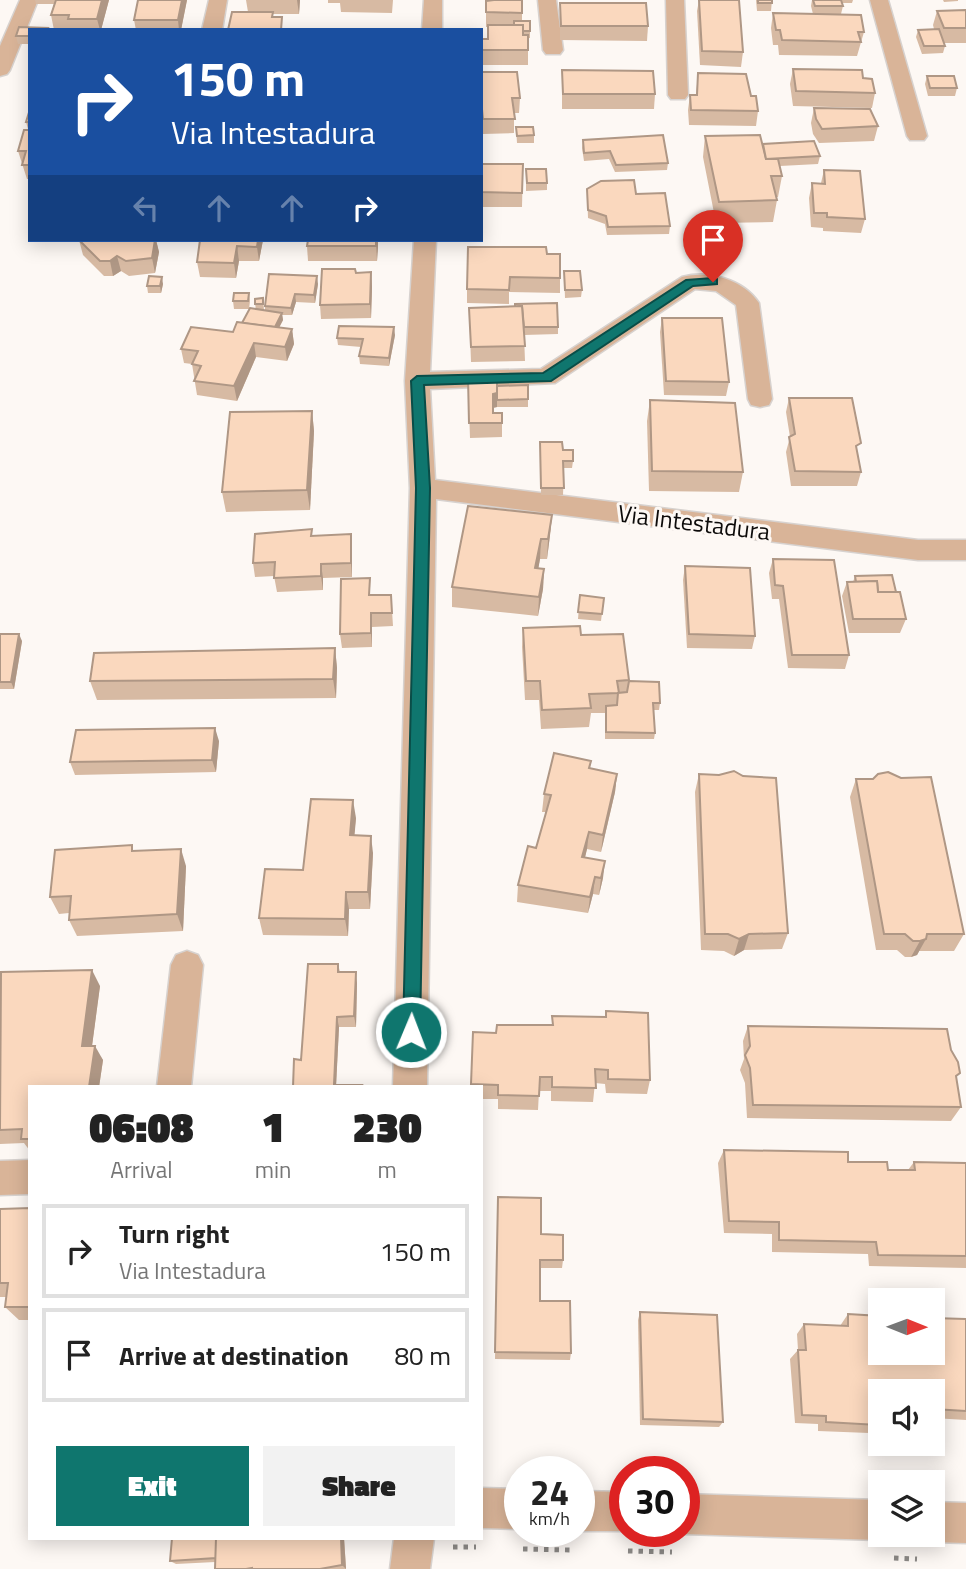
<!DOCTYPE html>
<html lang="en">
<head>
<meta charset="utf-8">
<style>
	:root { --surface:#fff; --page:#f2f2f2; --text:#222; --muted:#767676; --line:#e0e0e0; --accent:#0f766e }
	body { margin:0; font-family:"Titillium Web",sans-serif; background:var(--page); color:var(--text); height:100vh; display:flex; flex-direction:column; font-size:26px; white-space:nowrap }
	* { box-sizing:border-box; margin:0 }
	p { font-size:23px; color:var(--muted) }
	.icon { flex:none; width:38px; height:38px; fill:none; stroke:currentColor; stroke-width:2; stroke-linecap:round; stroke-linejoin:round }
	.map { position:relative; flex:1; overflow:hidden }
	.side { position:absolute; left:28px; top:1085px; width:455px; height:455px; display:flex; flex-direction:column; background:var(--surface); border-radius:0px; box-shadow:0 4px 18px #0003 }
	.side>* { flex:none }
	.banner { position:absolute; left:28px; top:28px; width:455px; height:214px; border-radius:0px; box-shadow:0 4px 18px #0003; background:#1a4fa0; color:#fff; overflow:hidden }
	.needle { width:46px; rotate:91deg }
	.fabs { position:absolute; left:868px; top:1288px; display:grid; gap:14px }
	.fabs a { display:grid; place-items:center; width:77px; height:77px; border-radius:0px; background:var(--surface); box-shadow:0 4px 18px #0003; font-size:35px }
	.speed { position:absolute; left:504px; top:1456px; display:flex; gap:14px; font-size:35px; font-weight:700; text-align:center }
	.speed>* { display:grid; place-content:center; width:91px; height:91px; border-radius:50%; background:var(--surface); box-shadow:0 4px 18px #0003; line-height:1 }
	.speed small { font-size:18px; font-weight:400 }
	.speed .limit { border:10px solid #d22; background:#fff; color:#111 }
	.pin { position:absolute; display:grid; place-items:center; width:60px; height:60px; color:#fff; margin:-72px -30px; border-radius:50% 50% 50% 0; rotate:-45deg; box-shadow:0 0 7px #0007 }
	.pin .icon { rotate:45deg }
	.me { position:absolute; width:77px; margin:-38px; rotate:1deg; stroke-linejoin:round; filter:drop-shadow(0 0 5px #0008) }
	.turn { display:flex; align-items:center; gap:24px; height:147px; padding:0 28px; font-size:32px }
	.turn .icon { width:91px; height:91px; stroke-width:2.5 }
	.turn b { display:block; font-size:49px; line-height:60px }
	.lanes { display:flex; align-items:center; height:66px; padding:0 28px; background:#0003; justify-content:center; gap:35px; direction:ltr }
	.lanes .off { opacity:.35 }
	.eta { display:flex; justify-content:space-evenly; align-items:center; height:119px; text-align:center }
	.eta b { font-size:42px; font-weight:800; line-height:49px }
	.action { display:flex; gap:14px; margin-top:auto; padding:14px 28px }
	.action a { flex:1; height:80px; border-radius:0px; background:var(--accent); color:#fff; font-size:28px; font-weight:800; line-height:80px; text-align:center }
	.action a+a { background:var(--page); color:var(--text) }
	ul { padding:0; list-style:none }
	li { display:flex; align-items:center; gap:21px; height:94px; margin:0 14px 10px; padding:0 14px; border:4px solid var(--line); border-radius:0px }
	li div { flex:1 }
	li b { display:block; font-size:26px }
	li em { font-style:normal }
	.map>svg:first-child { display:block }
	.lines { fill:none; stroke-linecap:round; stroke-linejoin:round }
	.minor-casing { stroke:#d7d2cf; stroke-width:3 }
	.path { stroke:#8c8986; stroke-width:5; stroke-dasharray:4.5 6; stroke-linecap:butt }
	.minor { fill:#d9b498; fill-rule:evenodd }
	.wall { fill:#d7baa3 }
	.shaded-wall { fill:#af9785 }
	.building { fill:#fad8be; stroke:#af9785; stroke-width:2 }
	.route { fill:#0f766e; stroke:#0a4d48; stroke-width:2 }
	.labels { text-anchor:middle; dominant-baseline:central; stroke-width:6; stroke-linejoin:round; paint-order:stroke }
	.street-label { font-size:24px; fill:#0d0b0a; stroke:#fdf8f4 }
</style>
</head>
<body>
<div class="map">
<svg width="966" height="1569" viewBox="0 0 966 1569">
	<rect width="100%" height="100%" fill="#fdf8f4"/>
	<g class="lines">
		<!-- minor casing -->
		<g class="minor-casing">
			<g id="minor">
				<path d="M20,0H38L10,70L7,74L0,76V46Z"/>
				<path d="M209,0H227L222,30H202Z"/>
				<path d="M424,0H442V30H422Z"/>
				<path d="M538,0H556L563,50L560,54H546L543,50Z"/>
				<path d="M666,0H684L688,95L685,99H671L668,95Z"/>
				<path d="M870,0H888L927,136L924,140H910L907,136Z"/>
				<path d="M414,240H436L430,372L541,369L682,277C709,270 743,279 759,303L772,399L769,405L760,407L751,405L748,399L736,305L716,291L695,289L555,383L430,389L435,480L918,540H966V560H918L436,499L427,1087H393L410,488L405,381Z"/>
				<path d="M187,951L198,955L203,965L191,1087H157L171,965L176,955Z"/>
				<path d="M30,1160V1194L0,1195V1161Z"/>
				<path d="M481,1488L520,1489V1529L481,1528Z"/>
				<path d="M579,1491L625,1492L627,1531H579Z"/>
				<path d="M684,1494L880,1500V1535H893L880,1540L684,1534L678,1531H684Z"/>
				<path d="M933,1502L966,1503V1543L933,1542L919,1536L933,1535Z"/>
				<path d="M394,1538H434L430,1569H390Z"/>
			</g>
		</g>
		<!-- path -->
		<g class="path">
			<path d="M453,1547H476"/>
			<path d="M523,1549L571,1550"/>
			<path d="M628,1551L672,1552"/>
			<path d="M894,1558L917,1559"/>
		</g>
		<!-- minor -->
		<use href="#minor" class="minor"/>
	</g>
	<!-- wall -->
	<g class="wall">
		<path d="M35,0H109L101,30H54L51,15L54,4H36Z"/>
		<path d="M138,0H187L181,30H136L134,20Z"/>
		<path d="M246,0H300L299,14H273V17L284,30L248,12Z"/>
		<path d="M328,0H393L392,13L341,12L340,3H328Z"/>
		<path d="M522,0V21H530V38H528V65H481V39H488V27H486V1Z"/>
		<path d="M699,0H739L743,52L741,67L700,65L697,11Z"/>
		<path d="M756,0H772L771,11H757Z"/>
		<path d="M812,0H853L852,3H842L843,6L841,14H813L811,6Z"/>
		<path d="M943,0H958V1L944,2Z"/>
		<path d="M560,3L648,26L647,41L560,40Z"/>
		<path d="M966,10V43H945V46L943,53L922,54L916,37L918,30L934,29L933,25L937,11Z"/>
		<path d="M773,13L864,32L857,56L779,55L778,45H773L771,28Z"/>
		<path d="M30,30V44H18L16,36Z"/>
		<path d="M793,69L863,78L875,93L872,108L793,106L790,84Z"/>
		<path d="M562,70L655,94L654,109H562Z"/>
		<path d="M481,72L520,98L519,113H514V133L483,134L481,114Z"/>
		<path d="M698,73L751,96L758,111L756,126L689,125L688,110L690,95H696Z"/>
		<path d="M927,76L957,88L955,96H928L925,84Z"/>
		<path d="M814,108L878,126L874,141L819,143L813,134L811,123Z"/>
		<path d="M30,109V179H27L18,151L28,129L26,122Z"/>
		<path d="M516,127L534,135V143H517Z"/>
		<path d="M705,136L763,144L820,156L818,164L780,166L782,176L778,197H776L777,200L773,222L716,223L703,157Z"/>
		<path d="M583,140L668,163L667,170L615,172L609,159L584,161L582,148Z"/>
		<path d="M481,164H523L522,207H481Z"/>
		<path d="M526,169L547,183V190L526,191Z"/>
		<path d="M824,170L865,219L861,233L823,231V228L811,227L809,198L812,183H821Z"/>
		<path d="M587,189L636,194L670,226L669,234L607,235L605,224L588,218Z"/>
		<path d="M79,240H156L159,252L155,273L129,276L121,271L113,276H104L83,255Z"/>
		<path d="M200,240H263L259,261H239L236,278L200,277L197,262Z"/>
		<path d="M307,246H378L377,261H308Z"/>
		<path d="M547,254L560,278V293L509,292V304L467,303V289Z"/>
		<path d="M564,271L582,290L581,297L565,298Z"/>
		<path d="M371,272L372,287L371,318L321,319L320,305L356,273Z"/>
		<path d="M163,284L161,293H148L147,286Z"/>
		<path d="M318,284L315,303L296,302L292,315H282L283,320L279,328L292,329L294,344L287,361L256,357L237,401L197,395L192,364L184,363L181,349L233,332L256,309L255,304L263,298L264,310H265V306Z"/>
		<path d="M249,293L250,301L249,309H234L233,301Z"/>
		<path d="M469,308L558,327V334L524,335L525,361L471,362Z"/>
		<path d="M662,318L729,382L726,396L664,395L660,332Z"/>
		<path d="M395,335L389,366L360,364L359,356L361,347L338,345L337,338Z"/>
		<path d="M468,378L497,386L528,385V407H497L493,408V413H502V437L470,438Z"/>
		<path d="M789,398L858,454L861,472L857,486H791L786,452L790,437L786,412Z"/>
		<path d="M650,400L743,472L739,492L649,491L647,421Z"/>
		<path d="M312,411L314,431L310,510L226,512L222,492Z"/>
		<path d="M540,442L563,450L573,461L572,468H564L563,495H541Z"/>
		<path d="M552,515L550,535L547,559H540L538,568L544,569L543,589L538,616L452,607V587Z"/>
		<path d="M312,536L352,548V577L323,578V590L277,592L274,576L255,577L253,563Z"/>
		<path d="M773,559L849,655L845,669L788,668L779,599H772L769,573Z"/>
		<path d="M685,566L755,636L752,649L687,648L683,580Z"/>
		<path d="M855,576L896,592L906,619L900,633H849L842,596L847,582H853Z"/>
		<path d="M371,595H391L393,626L372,627V647L342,648L340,634Z"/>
		<path d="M580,595L604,598L601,621L578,619Z"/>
		<path d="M523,628L581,635L623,634L629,681L660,703L659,710H653L655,733L654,739H605V713H591L589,727L541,729L539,700H525L522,647Z"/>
		<path d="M0,634L22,641L14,689H0Z"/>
		<path d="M335,648L337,668L336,698L97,700L90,681Z"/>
		<path d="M219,741L216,772L75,775L70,762Z"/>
		<path d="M591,761L590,768L617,774L615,792L601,852L587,849L585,857L603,878L599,895L593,894L588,913L517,902L518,885L536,848L546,812H542L544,794Z"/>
		<path d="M699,774L788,933L782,949L744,950L734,956L724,951L701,950L695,792Z"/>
		<path d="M856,779L964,934L954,951H919L917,955L911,957H905L897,950H876L850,797Z"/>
		<path d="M356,818L354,835L373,853L370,909H349L348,936L263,935L259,918L303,870Z"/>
		<path d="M134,851L186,866L183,931L77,936L69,920V913L59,914L50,897Z"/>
		<path d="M338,964L340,972L357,983L356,1027H339L336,1085L293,1087L301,1060Z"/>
		<path d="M0,976L100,986L92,1046L103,1060L99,1087H30V1151L24,1143L0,1144Z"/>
		<path d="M606,1011L650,1080L647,1094L606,1093L605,1084L595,1083L593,1102L551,1101V1091H539L538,1110L498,1109V1099H481V1087H471L473,1032L496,1033L552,1025V1016L605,1017Z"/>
		<path d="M748,1026L956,1079L961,1107L951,1121L747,1118L745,1083L740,1070L744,1059L743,1041Z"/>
		<path d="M724,1150L848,1162L888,1170H908L914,1162L966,1163V1268L869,1266L868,1254L772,1252V1234L724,1233L718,1163Z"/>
		<path d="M498,1197L541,1234L563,1260L562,1268H540V1301L571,1353L570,1360L495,1359Z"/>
		<path d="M30,1208V1320H19L5,1307L7,1297H0V1209Z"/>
		<path d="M640,1312L723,1422L719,1427L640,1425L638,1320Z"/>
		<path d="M848,1314L966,1319V1420L933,1418V1391H880V1416H877L878,1425L869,1433L818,1431V1424L795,1423L790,1359L798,1350L797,1334L804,1324L840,1326Z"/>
		<path d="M172,1538H344L346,1569H215V1562L176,1564L170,1561Z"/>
	</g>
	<!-- shaded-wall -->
	<g class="shaded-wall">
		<path d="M102,0H109L101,30H100L97,19Z"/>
		<path d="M182,0H187L181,30H179L178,20Z"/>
		<path d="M297,0H300L299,14Z"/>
		<path d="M155,240H156L159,252L155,273L152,258Z"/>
		<path d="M258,240H263L259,261L257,247Z"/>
		<path d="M376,240H378V246L377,261Z"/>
		<path d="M237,246L239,261L236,278L234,263Z"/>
		<path d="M117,256L121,271L113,276L110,261Z"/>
		<path d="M371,272L372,287L371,318L370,304Z"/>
		<path d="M317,276L318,284L315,303L314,295Z"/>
		<path d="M162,277L163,284L161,293L160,286Z"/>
		<path d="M295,294L296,302L292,315L291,308Z"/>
		<path d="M282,313L283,320L272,341L271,333Z"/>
		<path d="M394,327L395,335L389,366V358Z"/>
		<path d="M292,329L294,344L287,361L285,347Z"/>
		<path d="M254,343L256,357L237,401L234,386Z"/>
		<path d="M497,393V407L492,408L493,394Z"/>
		<path d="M312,411L314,431L310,510L307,490Z"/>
		<path d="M552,515L550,535L547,559L548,539Z"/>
		<path d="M351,534L352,548V577L351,563Z"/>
		<path d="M541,539L540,559L535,588V568Z"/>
		<path d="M321,564L323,578V590L321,576Z"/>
		<path d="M544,569L543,589L538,616L539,597Z"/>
		<path d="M371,613L372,627V647L371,633Z"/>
		<path d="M19,634L22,641L14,689L11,682Z"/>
		<path d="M335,648L337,668L336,698L333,679Z"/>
		<path d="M215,728L219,741L216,772L212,760Z"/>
		<path d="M617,774L615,792L601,852L603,835Z"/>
		<path d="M353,800L356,818L353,853L350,835Z"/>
		<path d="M589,832L587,849L581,874L582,857Z"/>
		<path d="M371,836L373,853L370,909L368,892Z"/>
		<path d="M181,849L186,866L183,931L177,914Z"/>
		<path d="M605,861L603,878L599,895L601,878Z"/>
		<path d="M595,877L593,894L588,913L590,897Z"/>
		<path d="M346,892L349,909L348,936L345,919Z"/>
		<path d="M749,934L744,950L734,956L739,939Z"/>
		<path d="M926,939L917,955L911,957L920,941Z"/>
		<path d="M92,970L100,986L90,1061L82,1046Z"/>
		<path d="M356,972L357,983L356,1027L354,1016Z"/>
		<path d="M337,1017L339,1027L336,1087H334Z"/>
		<path d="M95,1046L103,1060L99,1087H89Z"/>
		<path d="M341,1538H344L346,1569L342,1565Z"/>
	</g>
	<!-- building -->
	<g class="building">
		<path d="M56,0H102L97,19H68L69,15H51Z"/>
		<path d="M138,0H182L178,20H134Z"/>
		<path d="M494,0H522V13L486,12V1Z"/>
		<path d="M699,0H739L743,52L702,51Z"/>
		<rect x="758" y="0" width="14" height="3"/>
		<path d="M813,0H841L843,6H815Z"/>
		<path d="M560,3H646L648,26H561Z"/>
		<path d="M966,10V28H944L937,11Z"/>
		<path d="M232,12H273L272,17H282L281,30H228Z"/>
		<path d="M773,13L861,15L864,32H858L861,42L782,40L780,30H776Z"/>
		<path d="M514,21H530V31H523V25H514Z"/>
		<path d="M488,25H523V35H528V50H481V39H488Z"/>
		<path d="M19,27L48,28L47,30H30V36H16Z"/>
		<path d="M939,29L945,46H924L918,30Z"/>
		<path d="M793,69L862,70L863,78L872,79L875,93L796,91Z"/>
		<path d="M562,70L653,71L655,94H563Z"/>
		<path d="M481,72H517L520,98H512L515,119H483L481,99Z"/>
		<path d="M698,73L746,74L751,96H756L758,111L691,110L690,95H697Z"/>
		<path d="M927,76H954L957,88H930Z"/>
		<path d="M814,108L870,109L878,126L822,129L816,119Z"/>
		<path d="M30,109V122H26Z"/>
		<path d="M516,127H533L534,135L517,136Z"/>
		<path d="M24,130H30V165H22L26,151H18Z"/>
		<path d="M663,135L668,163L616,165L610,151L584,153L583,140Z"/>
		<path d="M760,135L766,159H778L782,176H771L777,200L719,202L705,136Z"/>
		<path d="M814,141L820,156L766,159L763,144Z"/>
		<path d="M481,164H523L522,193L481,192Z"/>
		<path d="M526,169H546L547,183H527Z"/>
		<path d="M824,170L860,171L865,219L827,217V213H814L812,183L825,184Z"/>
		<path d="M634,180L636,194L665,193L670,226L608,227L606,216L588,210L587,189L601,181Z"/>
		<path d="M79,240H155L152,258L126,261L117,256L110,261H100Z"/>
		<path d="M200,240H258L257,247L237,246L234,263L197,262Z"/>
		<path d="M308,240H376V246H307Z"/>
		<path d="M468,247H546L547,254H560V278L510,277L509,290L467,289Z"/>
		<path d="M322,269H355L356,273L371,272L370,304L320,305Z"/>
		<path d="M564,271H580L582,290H565Z"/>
		<path d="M269,274L317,276L314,295L295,294L291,308L265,306Z"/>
		<path d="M149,276L162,277L160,286H147Z"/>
		<path d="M234,293H249L248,301H233Z"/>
		<path d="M263,298V304H255V299Z"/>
		<path d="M557,303L558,327H524L522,306L515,307V304Z"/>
		<path d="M522,306L525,346L471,347L469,308Z"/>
		<path d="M250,308L282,313L275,327L242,323Z"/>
		<path d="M662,318H722L729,382L666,381Z"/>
		<path d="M237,322L292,329L285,347L254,343L234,386L194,381L201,366L192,364L198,351L181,349L191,327L233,332Z"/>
		<path d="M339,326L394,327L389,358L359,356L363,339L337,338Z"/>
		<path d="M468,378L497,379V393L493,394V413H502V423H469Z"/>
		<path d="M528,385V399L497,400V386Z"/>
		<path d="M789,398H852L861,443L856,446L861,472L795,471L789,437L795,434Z"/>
		<path d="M650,400L735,403L743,472L652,471Z"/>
		<path d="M312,411L307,490L222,492L230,412Z"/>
		<path d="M540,442H562L563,450H573V461H563L564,488H541Z"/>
		<path d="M468,506L552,515L548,539H541L535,568L544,569L539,597L452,587Z"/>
		<path d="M312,529L311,536L351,534V563L321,564V576L274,578L275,562L253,563L255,534Z"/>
		<path d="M773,559L834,560L849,655H792L783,586L775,585Z"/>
		<path d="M685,566L750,568L755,636L689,634Z"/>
		<path d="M892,575L896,592H878L877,581L856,582L855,576Z"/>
		<path d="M370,578L369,595H391L392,613H371V633L340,634L341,579Z"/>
		<path d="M877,581L878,592H900L906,619H853L847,582Z"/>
		<path d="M580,595L604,598L602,614L578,612Z"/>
		<path d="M580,626L581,635L623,634L629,680L617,681L619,693L589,694L591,708L542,710L540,681H526L523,628Z"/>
		<path d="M0,634H19L11,682H0Z"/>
		<path d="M335,648L333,679L90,681L94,653Z"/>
		<path d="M629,681L659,682L660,703H653L655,733L606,732V706L617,705L618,693L627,692Z"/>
		<path d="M215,728L212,760L70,762L76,730Z"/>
		<path d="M554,753L591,761L589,768L617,774L603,835L589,832L582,857L605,861L601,878L595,877L590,897L518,885L528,846L536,848L551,795L544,794Z"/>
		<path d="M734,771L743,776L776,778L788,933L749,934L739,939L728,934H705L699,774L719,775Z"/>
		<path d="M888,772L901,778L931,777L964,934H927L926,939L920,941H913L905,934H884L856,779H873L878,774Z"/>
		<path d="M311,799L353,800L350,835L371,836L368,892H346L345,919L259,918L265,869L303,870Z"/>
		<path d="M132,845V851L181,849L177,914L69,920L71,896L50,897L55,850Z"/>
		<path d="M308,964H338V972H356L354,1016L337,1017L334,1085H362L361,1087H293L294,1059L301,1060Z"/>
		<path d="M92,970L82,1046H95L89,1087H30V1139H21L22,1129L0,1130L1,972Z"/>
		<path d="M606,1011L648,1013L650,1080L608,1079V1070L595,1069L596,1088L552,1087V1077H540L539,1096L498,1095V1085L471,1084L473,1032L496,1033L497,1025H553L552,1016L606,1017Z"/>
		<path d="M748,1026L947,1029L951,1050L958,1062L960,1073L956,1076L961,1107L753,1105L750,1068L745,1055L750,1046Z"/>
		<path d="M724,1150L848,1152V1162H887L888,1170H915L914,1162L966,1163V1256L878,1255L876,1242L779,1240V1222L729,1221Z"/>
		<path d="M498,1197L541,1198V1234L563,1235V1260H540V1301H570L571,1353L495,1352Z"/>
		<path d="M30,1208V1307H5L8,1283H0V1209Z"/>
		<path d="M640,1312L717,1315L723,1422L643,1419Z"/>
		<path d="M848,1314L880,1316V1353H933V1318L966,1319V1411L933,1409V1391H880V1407H877L878,1425L826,1422V1416L802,1415L798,1350H806L804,1324L848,1326Z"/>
		<path d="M172,1538H216V1558L170,1561Z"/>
		<path d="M216,1538H341L342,1565L320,1569H252V1568L246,1569H215Z"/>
	</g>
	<!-- route -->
	<path class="route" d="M713,278L717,279V284L693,286L551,381L424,385L430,488L420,1032L418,1038L411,1041L405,1038L403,1032L416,488L411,381L417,376L543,373L686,280Z"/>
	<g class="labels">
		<!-- street labels -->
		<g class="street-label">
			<text transform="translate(694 522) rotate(7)">Via Intestadura</text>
		</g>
	</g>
</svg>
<div class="fabs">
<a><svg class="needle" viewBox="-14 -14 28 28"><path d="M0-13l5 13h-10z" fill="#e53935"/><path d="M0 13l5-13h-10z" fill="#767676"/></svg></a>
<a><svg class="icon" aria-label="sound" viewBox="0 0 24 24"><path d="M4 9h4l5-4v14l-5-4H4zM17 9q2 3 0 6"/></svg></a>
<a><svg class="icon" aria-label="layers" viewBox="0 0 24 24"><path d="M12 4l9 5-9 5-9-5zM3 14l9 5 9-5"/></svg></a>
</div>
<div class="speed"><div>24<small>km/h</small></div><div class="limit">30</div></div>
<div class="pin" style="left:713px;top:282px;background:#d93025"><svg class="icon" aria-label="arrive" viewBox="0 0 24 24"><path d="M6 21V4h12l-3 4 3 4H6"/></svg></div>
<svg class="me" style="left:411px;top:1032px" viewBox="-20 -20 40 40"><circle r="17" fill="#0f766e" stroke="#fff" stroke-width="3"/><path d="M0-11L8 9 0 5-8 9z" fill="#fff"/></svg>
<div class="banner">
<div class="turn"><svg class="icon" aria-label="right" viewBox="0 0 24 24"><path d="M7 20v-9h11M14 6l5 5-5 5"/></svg><div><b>150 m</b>Via Intestadura</div></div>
<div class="lanes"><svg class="icon off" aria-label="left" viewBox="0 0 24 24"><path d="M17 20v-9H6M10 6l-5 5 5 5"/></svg><svg class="icon off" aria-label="ahead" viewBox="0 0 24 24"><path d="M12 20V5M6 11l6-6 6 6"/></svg><svg class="icon off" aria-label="ahead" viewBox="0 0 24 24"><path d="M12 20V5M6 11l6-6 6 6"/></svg><svg class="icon" aria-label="right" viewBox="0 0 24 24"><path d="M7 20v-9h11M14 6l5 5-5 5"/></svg></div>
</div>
<section class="side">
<div class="eta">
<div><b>06:08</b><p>Arrival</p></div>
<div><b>1</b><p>min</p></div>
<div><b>230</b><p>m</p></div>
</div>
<ul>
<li><svg class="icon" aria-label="right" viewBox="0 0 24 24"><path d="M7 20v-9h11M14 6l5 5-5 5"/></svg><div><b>Turn right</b><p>Via Intestadura</p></div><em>150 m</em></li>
<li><svg class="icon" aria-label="arrive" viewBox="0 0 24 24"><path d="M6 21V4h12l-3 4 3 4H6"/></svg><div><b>Arrive at destination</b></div><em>80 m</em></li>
</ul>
<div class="action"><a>Exit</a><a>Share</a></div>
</section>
</div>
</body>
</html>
